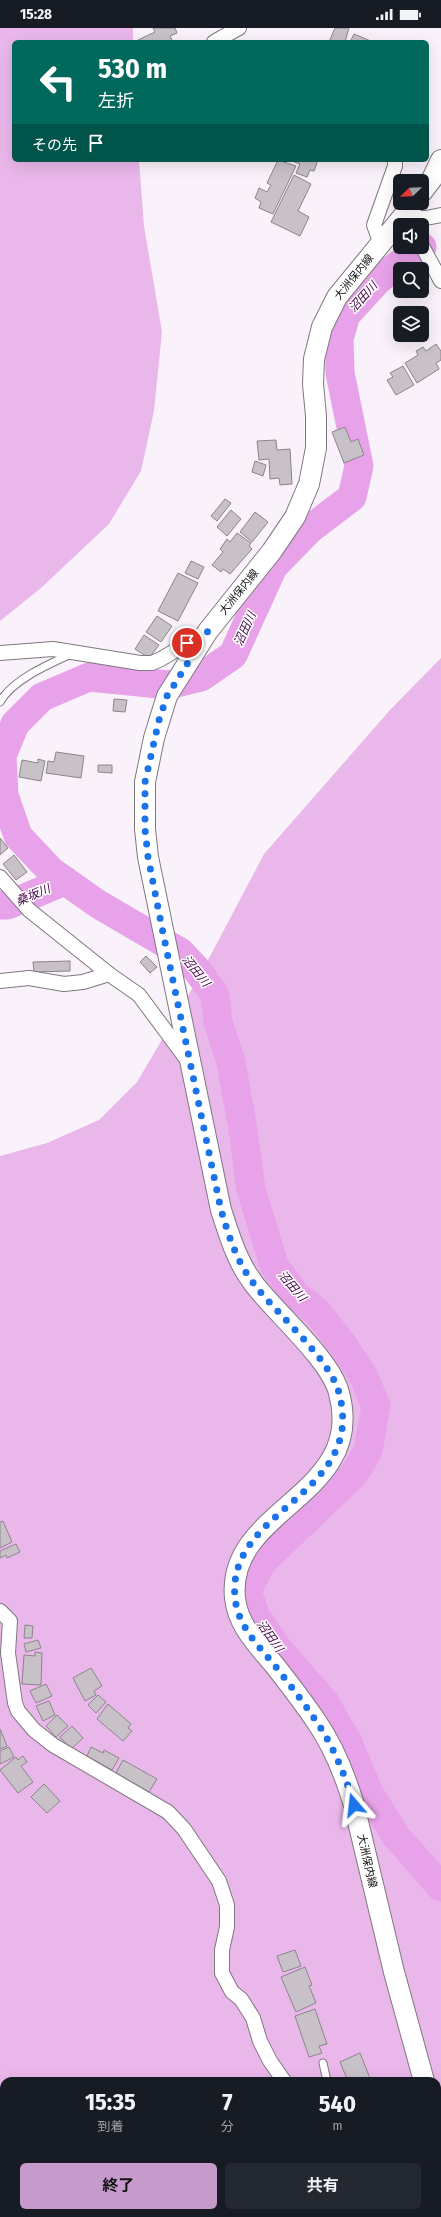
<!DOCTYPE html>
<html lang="ja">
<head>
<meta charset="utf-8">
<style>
	:root { --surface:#171b24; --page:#242831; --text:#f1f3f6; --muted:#9ea1a6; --accent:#c69bcb }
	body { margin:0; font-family:"Fira Sans Condensed","Noto Sans JP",sans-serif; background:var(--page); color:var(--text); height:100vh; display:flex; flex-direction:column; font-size:15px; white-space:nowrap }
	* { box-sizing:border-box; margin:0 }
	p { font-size:13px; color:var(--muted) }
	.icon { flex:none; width:22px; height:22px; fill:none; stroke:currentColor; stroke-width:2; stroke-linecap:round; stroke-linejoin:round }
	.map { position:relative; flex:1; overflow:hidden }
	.sheet { position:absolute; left:0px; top:2049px; width:441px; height:140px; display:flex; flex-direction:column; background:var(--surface); border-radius:12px 12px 0 0; box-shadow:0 4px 16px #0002 }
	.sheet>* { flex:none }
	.guide { position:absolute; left:12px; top:12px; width:417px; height:122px; border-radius:6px; box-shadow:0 4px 16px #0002; background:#00695c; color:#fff; overflow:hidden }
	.needle { width:26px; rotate:247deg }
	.buttons { position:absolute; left:393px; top:146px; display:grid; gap:8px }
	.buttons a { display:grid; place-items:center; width:36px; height:36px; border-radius:6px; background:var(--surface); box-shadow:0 4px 16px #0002; font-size:20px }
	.pin { position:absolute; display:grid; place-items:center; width:34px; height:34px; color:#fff; margin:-17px; border:2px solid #fff; border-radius:50%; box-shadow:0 1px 4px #0007 }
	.me { position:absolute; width:44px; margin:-22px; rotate:343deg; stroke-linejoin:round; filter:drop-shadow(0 0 3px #0008) }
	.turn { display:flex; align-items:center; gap:14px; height:84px; padding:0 20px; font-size:18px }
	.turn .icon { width:52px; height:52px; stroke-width:2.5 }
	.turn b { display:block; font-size:28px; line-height:34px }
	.then { display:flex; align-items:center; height:38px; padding:0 20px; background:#0003; gap:8px; font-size:15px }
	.eta { display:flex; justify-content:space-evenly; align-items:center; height:68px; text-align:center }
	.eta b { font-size:24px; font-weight:700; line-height:28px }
	.cta { display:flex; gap:8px; margin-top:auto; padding:8px 20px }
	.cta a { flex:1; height:46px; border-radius:6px; background:var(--accent); color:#111; font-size:16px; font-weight:700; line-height:46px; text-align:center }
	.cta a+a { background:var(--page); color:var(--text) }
	.status { display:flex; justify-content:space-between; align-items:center; height:28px; padding:0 20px; background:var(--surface); direction:ltr }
	.status svg { height:11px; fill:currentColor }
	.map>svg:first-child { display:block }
	.green { fill:#eab7eb; fill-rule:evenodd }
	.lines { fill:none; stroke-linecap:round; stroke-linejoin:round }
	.river { stroke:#e8a2e9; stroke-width:29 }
	.building { fill:#c8c1c8; stroke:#8b858b }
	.lane-casing { stroke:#7f787f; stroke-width:9 }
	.street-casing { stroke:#7f787f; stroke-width:16 }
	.secondary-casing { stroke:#7f787f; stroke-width:22 }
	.lane { stroke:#fff; stroke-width:7 }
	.street { stroke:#fff; stroke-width:14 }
	.secondary { stroke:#fff; stroke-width:20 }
	.route { stroke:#1a73e8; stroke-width:7; stroke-dasharray:0 12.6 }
	.labels { text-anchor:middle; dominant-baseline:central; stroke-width:3; stroke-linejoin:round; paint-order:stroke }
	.street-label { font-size:11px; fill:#131113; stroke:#fff }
	.water-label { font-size:12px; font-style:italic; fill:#47074a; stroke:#fff }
</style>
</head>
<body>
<div class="status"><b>15:28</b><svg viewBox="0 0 49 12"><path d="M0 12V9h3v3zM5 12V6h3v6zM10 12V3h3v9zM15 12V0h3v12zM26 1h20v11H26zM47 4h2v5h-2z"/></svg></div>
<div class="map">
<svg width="441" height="2189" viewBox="0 0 441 2189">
	<rect width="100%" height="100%" fill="#faf2fa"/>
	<!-- green -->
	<g class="green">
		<path d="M0,0H133V14H14V132H139L144,198L162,304L154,383L141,443L109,496L41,560L0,593Z"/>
		<path d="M441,630V2189H0V1128L47,1115L99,1092L137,1054L199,949L264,826L390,682ZM4,2053H437V2185H4Z"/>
	</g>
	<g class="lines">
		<!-- river -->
		<g class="river">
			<path d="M422,219L378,252L346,287L339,311L340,345L359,438L352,469L310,501L273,539L233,627L201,649L169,657L89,649L42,669L15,696L2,728L4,767L18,808L51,843L98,876L180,924L197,942L215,967L218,994L231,1034L243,1101L251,1161L274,1237L295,1266L318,1285L343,1317L364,1349L376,1378L368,1423L354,1446L262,1534L247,1563L256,1589L278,1621L324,1673L348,1715L369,1765L396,1808L441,1859"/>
			<path d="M0,877H8L65,853"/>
		</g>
	</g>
	<!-- building -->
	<g class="building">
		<path d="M153,0H175L177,5L170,8L173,14H139L138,12L155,4Z"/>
		<path d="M335,0H349L345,14H329Z"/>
		<path d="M354,6L373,14H350Z"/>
		<path d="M278,132L296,138L273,186L259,180L261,174L255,170L259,160L267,164L271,157L267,155Z"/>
		<path d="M289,132H318L314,143L310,142L307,149L296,145L300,136Z"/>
		<path d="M294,147L311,156L298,183L309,189L300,208L271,194Z"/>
		<path d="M436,316L441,323V332L436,335L439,341L417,355L405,335L418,327L416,323L423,319L426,323Z"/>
		<path d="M403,338L414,357L396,367L387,352L393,349L390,345Z"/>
		<path d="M345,399L351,414L358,411L364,427L344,435L332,404Z"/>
		<path d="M276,412L277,422L290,421L292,456L280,457L279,450L270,451L269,431L259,432L257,413Z"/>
		<path d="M255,433L266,437L263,448L252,444Z"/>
		<path d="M225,471L231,475L217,493L211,488Z"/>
		<path d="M231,482L241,491L227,508L217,499Z"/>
		<path d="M255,484L268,494L252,514L240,504Z"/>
		<path d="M237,505L251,515L249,518L252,521L230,546L223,541L221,544L212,537L223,524L220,521L227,511L230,514Z"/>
		<path d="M191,533L204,539L198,551L185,545Z"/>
		<path d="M178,545L198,555L178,593L158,583Z"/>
		<path d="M157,588L172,598L161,614L146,604Z"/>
		<path d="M144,607L159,617L149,630L135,621Z"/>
		<path d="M114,671L127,672L125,684L113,683Z"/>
		<path d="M56,724L84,728L81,750L46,745L48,733L54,734Z"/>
		<path d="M38,731L45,733L41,753L19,749L22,732L38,735Z"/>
		<path d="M98,737H112V745L98,744Z"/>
		<path d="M0,810L8,820L0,827Z"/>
		<path d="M14,827L27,844L16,852L3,836Z"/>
		<path d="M146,928L157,939L150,945L140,934Z"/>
		<path d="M70,933V943L34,944L33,934Z"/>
		<path d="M3,1493L12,1514L0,1520V1494Z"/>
		<path d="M16,1516L20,1524L7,1530L6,1527L0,1530V1523Z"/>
		<path d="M25,1597L33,1598L32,1610H24Z"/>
		<path d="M38,1612L41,1620L26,1624L24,1616Z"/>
		<path d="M35,1624L42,1625L41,1657L22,1656L24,1627L35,1628Z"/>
		<path d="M91,1640L102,1658L94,1663L96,1667L85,1673L73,1650Z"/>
		<path d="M46,1656L52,1668L36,1675L30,1663Z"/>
		<path d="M98,1667L106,1674L96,1685L88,1677Z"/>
		<path d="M49,1673L55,1687L43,1693L36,1678Z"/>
		<path d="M108,1676L131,1696L128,1700L132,1703L123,1713L97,1691Z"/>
		<path d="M57,1687L68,1698L56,1709L46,1698Z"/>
		<path d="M72,1698L83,1710L71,1721L60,1709Z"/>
		<path d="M0,1701L7,1718L0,1721Z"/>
		<path d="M9,1719L14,1729L0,1736V1723Z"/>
		<path d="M91,1719L103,1725L104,1722L119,1730L112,1742L87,1728Z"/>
		<path d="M23,1728L27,1734L21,1738L33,1754L18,1765L0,1742L16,1729L18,1732Z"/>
		<path d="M123,1732L157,1751L149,1764L116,1745Z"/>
		<path d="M44,1756L60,1773L47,1785L31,1769Z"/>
		<path d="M295,1922L301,1938L283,1944L277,1928Z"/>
		<path d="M305,1939L312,1957L309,1958L316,1975L296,1984L281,1949Z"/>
		<path d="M315,1981L327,2016L319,2018L322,2025L309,2029L295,1988Z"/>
		<path d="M360,2025L371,2053H348L340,2034Z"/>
		<path d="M440,2164L441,2189H428L427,2185H437V2165Z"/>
		<path d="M326,2185H349L348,2189H326Z"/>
	</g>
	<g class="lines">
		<!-- lane casing -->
		<g class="lane-casing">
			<g id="lane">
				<path d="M0,674C12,652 49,636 71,626"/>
				<path d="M323,2035L327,2053"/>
			</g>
		</g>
		<!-- street casing -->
		<g class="street-casing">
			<g id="street">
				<path d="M214,14L239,0"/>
				<path d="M402,190H426L441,187"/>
				<path d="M381,216L374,197L395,138V132"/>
				<path d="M422,218L441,253"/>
				<path d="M0,625L53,621L140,635H152L161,631L206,604"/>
				<path d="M0,849L29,882L109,946L139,967L188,1033"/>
				<path d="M0,953L29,950L64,956L83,954L109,946"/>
				<path d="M0,1583L10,1593L8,1625L15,1675L18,1683L34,1702L53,1717L168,1784L184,1801L219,1853L227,1877V1899L222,1922V1945L232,1964L241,1971L253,1990L260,2013L270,2033L284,2053"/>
				<path d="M390,2185L393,2189"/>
			</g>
		</g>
		<!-- secondary casing -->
		<g class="secondary-casing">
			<g id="secondary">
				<path d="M422,164L432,151L441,132"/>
				<path d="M414,175L337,269L322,299L314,331L313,356L316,388V420L309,456L295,489L272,523L208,603L167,668L154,710L145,754V801L148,829L221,1182C230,1209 237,1234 254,1256C276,1285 331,1332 339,1365C367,1468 226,1480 235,1570C238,1599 259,1618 276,1639C290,1657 304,1675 316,1693C334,1719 345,1747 354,1777L394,1944L424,2053"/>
				<path d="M437,2096L441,2108"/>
			</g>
		</g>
		<!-- lane -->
		<use href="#lane" class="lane"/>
		<!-- street -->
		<use href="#street" class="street"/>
		<!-- secondary -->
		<use href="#secondary" class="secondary"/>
	</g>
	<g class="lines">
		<!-- route -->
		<path class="route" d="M187,615L208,603L167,668L159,692L145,754V801L148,829L162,900L221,1182C229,1209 237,1234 254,1256C276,1285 331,1332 339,1365C367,1468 226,1480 235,1570C238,1599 259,1618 276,1639C290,1657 304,1675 316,1693C334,1719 345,1747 354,1777"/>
	</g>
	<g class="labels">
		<!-- street labels -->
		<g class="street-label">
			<text transform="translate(354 249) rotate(-51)">大洲保内線</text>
			<text transform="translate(239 564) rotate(-51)">大洲保内線</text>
			<text transform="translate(367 1833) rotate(77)">大洲保内線</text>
		</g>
		<!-- water labels -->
		<g class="water-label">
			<text transform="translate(363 269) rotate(-48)">沼田川</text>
			<text transform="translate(245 601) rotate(-66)">沼田川</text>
			<text transform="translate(33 867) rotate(-23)">桑坂川</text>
			<text transform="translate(196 943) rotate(51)">沼田川</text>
			<text transform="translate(292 1258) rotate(49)">沼田川</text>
			<text transform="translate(270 1608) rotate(54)">沼田川</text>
		</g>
	</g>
</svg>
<div class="buttons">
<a><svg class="needle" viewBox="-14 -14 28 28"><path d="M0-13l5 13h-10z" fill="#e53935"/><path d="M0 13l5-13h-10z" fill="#9ea1a6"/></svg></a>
<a><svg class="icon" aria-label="sound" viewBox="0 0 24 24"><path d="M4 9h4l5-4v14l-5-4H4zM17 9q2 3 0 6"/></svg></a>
<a><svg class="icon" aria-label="search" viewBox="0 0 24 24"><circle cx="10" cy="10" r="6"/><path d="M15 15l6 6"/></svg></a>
<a><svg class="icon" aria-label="layers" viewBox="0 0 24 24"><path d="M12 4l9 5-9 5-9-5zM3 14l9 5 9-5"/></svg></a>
</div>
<div class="pin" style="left:187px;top:615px;background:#d93025"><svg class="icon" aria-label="arrive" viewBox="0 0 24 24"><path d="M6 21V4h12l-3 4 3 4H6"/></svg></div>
<svg class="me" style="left:354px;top:1777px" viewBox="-20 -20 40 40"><path d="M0-17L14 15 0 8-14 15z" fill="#1a73e8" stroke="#fff" stroke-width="4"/></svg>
<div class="guide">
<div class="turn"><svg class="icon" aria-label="left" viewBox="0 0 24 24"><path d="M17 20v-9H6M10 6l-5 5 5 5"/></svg><div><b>530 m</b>左折</div></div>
<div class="then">その先<svg class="icon" aria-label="arrive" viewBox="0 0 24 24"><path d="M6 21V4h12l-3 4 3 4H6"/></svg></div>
</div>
<section class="sheet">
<div class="eta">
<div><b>15:35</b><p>到着</p></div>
<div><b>7</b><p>分</p></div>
<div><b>540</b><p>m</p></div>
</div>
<div class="cta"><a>終了</a><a>共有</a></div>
</section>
</div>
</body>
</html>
